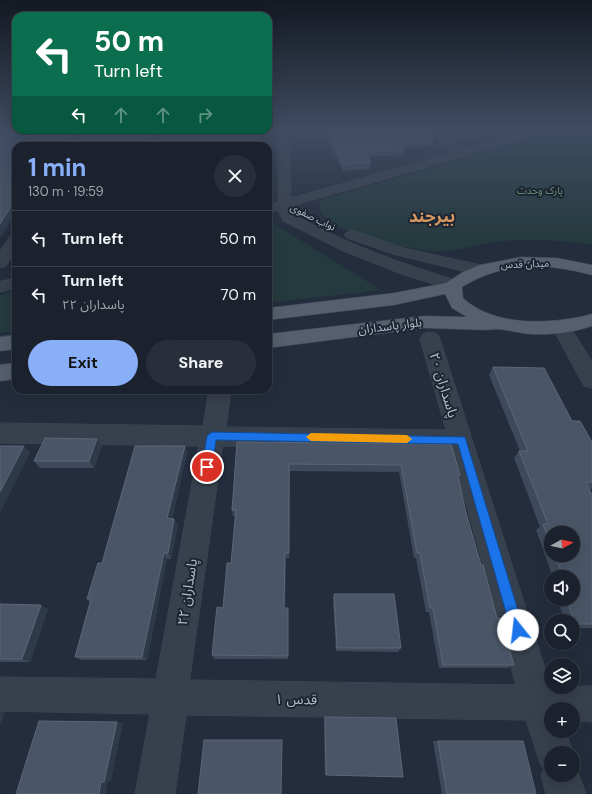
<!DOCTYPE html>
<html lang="en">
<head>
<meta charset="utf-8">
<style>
	:root { --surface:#1b222e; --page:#282f3a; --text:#f1f3f6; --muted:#a0a4aa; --line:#393f4a; --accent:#89aff8 }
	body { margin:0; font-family:"DM Sans","Noto Sans Arabic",sans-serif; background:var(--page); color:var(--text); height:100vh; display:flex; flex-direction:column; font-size:15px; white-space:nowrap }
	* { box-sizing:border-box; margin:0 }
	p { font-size:13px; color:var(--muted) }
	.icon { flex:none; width:22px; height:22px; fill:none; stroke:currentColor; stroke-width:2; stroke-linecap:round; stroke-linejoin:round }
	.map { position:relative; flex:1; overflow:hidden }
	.details { position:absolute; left:12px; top:142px; width:260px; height:252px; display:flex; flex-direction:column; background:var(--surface); border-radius:12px; box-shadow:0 4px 16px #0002,0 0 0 1px var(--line) }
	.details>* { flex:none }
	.hud { position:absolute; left:12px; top:12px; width:260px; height:122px; border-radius:12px; box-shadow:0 4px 16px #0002,0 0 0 1px var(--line); background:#0b6e4f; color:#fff; overflow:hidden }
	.needle { width:26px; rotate:82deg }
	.buttons { position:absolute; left:544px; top:526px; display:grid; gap:8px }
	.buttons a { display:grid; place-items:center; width:36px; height:36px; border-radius:50%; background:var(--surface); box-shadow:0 4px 16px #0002,0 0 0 1px var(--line); font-size:20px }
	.pin { position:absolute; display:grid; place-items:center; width:34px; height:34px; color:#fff; margin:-17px; border:2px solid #fff; border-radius:50%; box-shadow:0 1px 4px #0007 }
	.me { position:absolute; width:44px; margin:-22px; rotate:344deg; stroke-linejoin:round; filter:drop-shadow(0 0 3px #0008) }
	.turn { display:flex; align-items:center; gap:14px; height:84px; padding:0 16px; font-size:18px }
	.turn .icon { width:52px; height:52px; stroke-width:2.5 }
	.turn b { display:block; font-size:28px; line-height:34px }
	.lanes { display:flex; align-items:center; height:38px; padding:0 16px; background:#0003; justify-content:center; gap:20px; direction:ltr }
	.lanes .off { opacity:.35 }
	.round { display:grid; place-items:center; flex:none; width:42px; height:42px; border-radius:21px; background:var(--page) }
	.head { display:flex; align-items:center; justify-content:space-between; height:68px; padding:0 16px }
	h1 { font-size:24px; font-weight:700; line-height:30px; color:var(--accent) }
	.button { display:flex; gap:8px; margin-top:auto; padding:8px 16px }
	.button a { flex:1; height:46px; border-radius:24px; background:var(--accent); color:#111; font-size:16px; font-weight:700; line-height:46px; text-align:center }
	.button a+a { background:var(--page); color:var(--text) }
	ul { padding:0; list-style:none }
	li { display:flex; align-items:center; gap:12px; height:56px; padding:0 16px; border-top:1px solid var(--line) }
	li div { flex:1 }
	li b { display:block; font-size:15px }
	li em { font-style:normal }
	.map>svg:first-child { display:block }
	.green { fill:#253a3e }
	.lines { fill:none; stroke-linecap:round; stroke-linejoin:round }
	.minor-casing { stroke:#404956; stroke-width:1 }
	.tertiary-casing { stroke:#404956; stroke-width:1 }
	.primary-casing { stroke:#404956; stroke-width:1 }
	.minor { fill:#37404d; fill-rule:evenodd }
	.tertiary { fill:#37404d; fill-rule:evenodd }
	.primary { fill:#555f6d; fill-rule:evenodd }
	.wall { fill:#3e4a5b; fill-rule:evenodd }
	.shaded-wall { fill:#2e394a }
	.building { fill:#4a5667; stroke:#5b6676 }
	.route { fill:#1a73e8; stroke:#114b97 }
	.slow { fill:#f59e0b }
	.labels { text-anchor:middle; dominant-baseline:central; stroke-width:4; stroke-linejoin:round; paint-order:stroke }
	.far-park-label { font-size:10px; fill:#6a9977; stroke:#1d2532 }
	.far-street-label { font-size:10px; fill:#b3bbc8; stroke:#1d2532 }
	.street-label { font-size:12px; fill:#b3bbc8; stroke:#1d2532 }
	.near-street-label { font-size:14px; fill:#b3bbc8; stroke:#1d2532 }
	.far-town-label { font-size:17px; font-weight:bold; fill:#d59862; stroke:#1d2532 }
</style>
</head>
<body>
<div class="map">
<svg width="592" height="794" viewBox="0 0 592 794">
	<rect width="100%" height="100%" fill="#242d3d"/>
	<!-- green -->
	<g class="green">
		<path d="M567,129H592V245C564,240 532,239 504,241C482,242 459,252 437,251C413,251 337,234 322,214C319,210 320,205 321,200Z"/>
		<path d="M268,220L381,290L268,303Z"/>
		<path d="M16,290V331L0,333V295Z"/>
	</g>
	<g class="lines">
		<!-- minor casing -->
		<g class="minor-casing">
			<g id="minor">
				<path d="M428,129H439L466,153L464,155H456Z"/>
				<path d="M539,129H550L545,132Z"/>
				<path d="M81,130H91L81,146H69Z"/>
				<path d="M158,130H168L163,146H151Z"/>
				<path d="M16,233V250L6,266L0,268V251L11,235Z"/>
				<path d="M430,332L437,334L440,339L551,687L592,686V722L573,721V709H551V731H566L573,753H551V775H573L574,761L586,794H546L541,775L544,768L541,766L526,720L186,715L175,794H135L150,714L0,711V677L156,679L199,446L0,443V423L203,426L209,390H231L226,427L446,430L420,339L423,334ZM223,446L451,450L516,685L190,680Z"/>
			</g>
		</g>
		<!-- tertiary casing -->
		<g class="tertiary-casing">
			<g id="tertiary">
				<path d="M278,129H288L291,198L536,129H551L550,131L292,206L294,215C347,244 402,264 459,281L462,285L459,289L453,290L404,275L343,251L283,221L278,210L268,213V205L278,202Z"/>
				<path d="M352,230L404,248L485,266L487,270L485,274L479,275L393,254L347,238L344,235L347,232Z"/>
				<path d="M16,278V288L0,292V282Z"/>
				<path d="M561,321L568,323L592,362V388L584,386L552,327L554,323Z"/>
			</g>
		</g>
		<!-- primary casing -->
		<g class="primary-casing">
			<g id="primary">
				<path d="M521,257L557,258L592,265V275C545,263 505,261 462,287L463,298C495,328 554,324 592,314V326C572,333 551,335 530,334C516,333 501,327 488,330L424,328L268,348V334L424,316L467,317L452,308L445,294L394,305L268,320V308L394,293L446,283L463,272L480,265Z"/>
				<path d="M16,335V349L0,351V337Z"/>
				<path d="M16,363V379L0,381V365Z"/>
			</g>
		</g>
		<!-- minor -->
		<use href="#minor" class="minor"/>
		<!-- tertiary -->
		<use href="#tertiary" class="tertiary"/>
		<!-- primary -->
		<use href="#primary" class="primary"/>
	</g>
	<!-- wall -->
	<g class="wall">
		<path d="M323,129H428L427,131H426L434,140L432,146L404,147L405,149L404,155L368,157L371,163L370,169L343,171Z"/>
		<path d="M441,129H459L442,130Z"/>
		<path d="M16,130H79L72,141L80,140L86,130H156L152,141L260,142V146H16V212L0,238Z"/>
		<path d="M493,367L572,421L592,442V489H589L592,495V628H573V621H565L557,599H573V577H553L536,530L540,527L514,458L519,451H520L489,375ZM551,533L573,555H551Z"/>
		<path d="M237,442L451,444L460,475L458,478L465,509L481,565L497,618L514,665L507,668H439L429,612H426L416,558H414L399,472L290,471L289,558H286L285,608L288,612V659H214L212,655L223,608L231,563L235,516H233L232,510Z"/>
		<path d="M102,446L94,468H40L34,461Z"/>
		<path d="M185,446L187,453L172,518L178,525L171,559H167L147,660H82L75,657L90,602L87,599L102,563Z"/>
		<path d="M334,594L401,648L398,652L336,651L333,599Z"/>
		<path d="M0,604L48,609L30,662H0Z"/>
		<path d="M325,717L326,775H325L324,719Z"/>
		<path d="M433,741H438L536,794H442Z"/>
	</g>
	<!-- shaded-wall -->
	<g class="shaded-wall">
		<path d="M73,130H79L69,146L66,141Z"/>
		<path d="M153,130H156L152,143L149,141Z"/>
		<path d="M16,199V212L0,238V224Z"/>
		<path d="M97,439L102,446L94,468L89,461Z"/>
		<path d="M24,446L30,453L0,513V492Z"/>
		<path d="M185,446L187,453L171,525L167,518Z"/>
		<path d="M174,519L178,525L171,559L168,553Z"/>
		<path d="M164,553L167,559L147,660L142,657Z"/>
		<path d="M285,553L286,558L285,612L284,608Z"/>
		<path d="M41,605L48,609L30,662L22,659Z"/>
		<path d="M0,712L5,713L0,726Z"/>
		<path d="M117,722L123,723L111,781H108L106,794H99Z"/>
	</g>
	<!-- building -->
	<g class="building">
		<path d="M0,129H16V130H73L66,141L80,140L86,130H153L149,141H163L166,130H257L260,142H256V146H173V141L138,143L137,146H16V199L0,224Z"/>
		<path d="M326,129H424L434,140L399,142L405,149L367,151L368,153H365L371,163L343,164Z"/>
		<path d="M493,367L544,368L572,421H580L592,442V482H586L592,495V624H576L566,599H573V577H558L557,574H562L554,555H573V533H551V546L543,524H548L519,451H528Z"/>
		<path d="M45,438L97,439L89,461H34Z"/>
		<path d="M237,442L451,444L460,475H458L465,509L481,565H483L497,618H500L514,665H443L433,608H430L420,553H417L401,465L289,464V553H285L284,608H288V656L212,655L217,607L223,608L227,563H231L236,510H232Z"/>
		<path d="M0,446H24L0,492Z"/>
		<path d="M135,446H185L167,518L174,519L168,553H164L142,657H75L91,599H87L98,563H102Z"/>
		<path d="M334,594H394L401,648H337Z"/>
		<path d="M0,604L41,605L22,659H0Z"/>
		<path d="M325,717L396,718L403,777L326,775Z"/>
		<path d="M39,721L117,722L104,782H101L99,794H16Z"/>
		<path d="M204,740H282L281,794H198Z"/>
		<path d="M438,741H523L536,794H447Z"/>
	</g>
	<!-- sky -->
	<linearGradient id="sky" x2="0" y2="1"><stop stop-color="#141922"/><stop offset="0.54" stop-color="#3f4c62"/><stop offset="1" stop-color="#3f4c62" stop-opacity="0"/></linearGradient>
	<rect width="592" height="240" fill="url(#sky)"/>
	<!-- route -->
	<path class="route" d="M212,432L465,437L524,630L522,634L518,636L513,634L511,630L458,444L216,440L212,467L211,470H204L202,467L207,436Z"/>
	<!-- slow -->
	<path class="slow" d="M311,433L407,435L412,439L407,443L311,441L306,437Z"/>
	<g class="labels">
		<!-- far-park labels -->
		<g class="far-park-label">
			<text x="540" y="190">پارک وحدت</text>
		</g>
		<!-- far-street labels -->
		<g class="far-street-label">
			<text transform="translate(313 217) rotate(26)">نواب صفوی</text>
			<text transform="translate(525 264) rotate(-2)">میدان قدس</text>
		</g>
		<!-- street labels -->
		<g class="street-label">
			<text transform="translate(390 326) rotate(-7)">بلوار پاسداران</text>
		</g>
		<!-- near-street labels -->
		<g class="near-street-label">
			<text transform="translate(444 385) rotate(73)">پاسداران ۲۰</text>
			<text transform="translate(187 592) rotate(-81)">پاسداران ۲۲</text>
			<text transform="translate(296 699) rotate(1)">قدس ۱</text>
		</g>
		<!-- far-town labels -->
		<g class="far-town-label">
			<text x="432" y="216">بیرجند</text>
		</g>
	</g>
</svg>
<div class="buttons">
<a><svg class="needle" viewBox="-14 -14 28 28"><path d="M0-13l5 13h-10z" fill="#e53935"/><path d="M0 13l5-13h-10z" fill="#a0a4aa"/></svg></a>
<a><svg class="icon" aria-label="sound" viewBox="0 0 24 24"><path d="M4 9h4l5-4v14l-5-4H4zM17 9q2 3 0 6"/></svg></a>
<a><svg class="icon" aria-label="search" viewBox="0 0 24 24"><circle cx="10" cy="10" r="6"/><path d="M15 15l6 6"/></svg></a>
<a><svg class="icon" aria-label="layers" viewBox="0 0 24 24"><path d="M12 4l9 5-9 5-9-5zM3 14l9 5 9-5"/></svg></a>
<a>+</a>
<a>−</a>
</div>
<div class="pin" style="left:207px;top:467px;background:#d93025"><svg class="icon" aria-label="arrive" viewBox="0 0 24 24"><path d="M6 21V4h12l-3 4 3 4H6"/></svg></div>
<svg class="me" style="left:518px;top:630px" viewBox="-20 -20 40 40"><circle r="19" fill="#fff"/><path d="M0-13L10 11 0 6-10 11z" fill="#1a73e8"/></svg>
<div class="hud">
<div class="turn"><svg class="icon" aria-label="left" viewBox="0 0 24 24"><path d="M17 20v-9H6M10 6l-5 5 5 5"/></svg><div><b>50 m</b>Turn left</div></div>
<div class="lanes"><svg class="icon" aria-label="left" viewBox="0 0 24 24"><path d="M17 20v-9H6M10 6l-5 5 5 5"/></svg><svg class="icon off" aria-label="ahead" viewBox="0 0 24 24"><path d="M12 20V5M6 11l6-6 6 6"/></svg><svg class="icon off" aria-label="ahead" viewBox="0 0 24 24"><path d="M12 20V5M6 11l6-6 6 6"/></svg><svg class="icon off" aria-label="right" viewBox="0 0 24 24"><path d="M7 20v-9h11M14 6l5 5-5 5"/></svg></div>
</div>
<section class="details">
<div class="head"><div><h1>1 min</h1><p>130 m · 19:59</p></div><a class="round"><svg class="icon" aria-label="close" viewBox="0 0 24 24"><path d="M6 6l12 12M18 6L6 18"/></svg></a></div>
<ul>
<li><svg class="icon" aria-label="left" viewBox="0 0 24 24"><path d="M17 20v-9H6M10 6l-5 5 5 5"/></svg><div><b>Turn left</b></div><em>50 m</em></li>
<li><svg class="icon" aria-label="left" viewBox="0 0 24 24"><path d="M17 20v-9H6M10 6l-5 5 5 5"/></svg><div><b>Turn left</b><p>پاسداران ۲۲</p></div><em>70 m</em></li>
</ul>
<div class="button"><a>Exit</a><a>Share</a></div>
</section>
</div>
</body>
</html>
